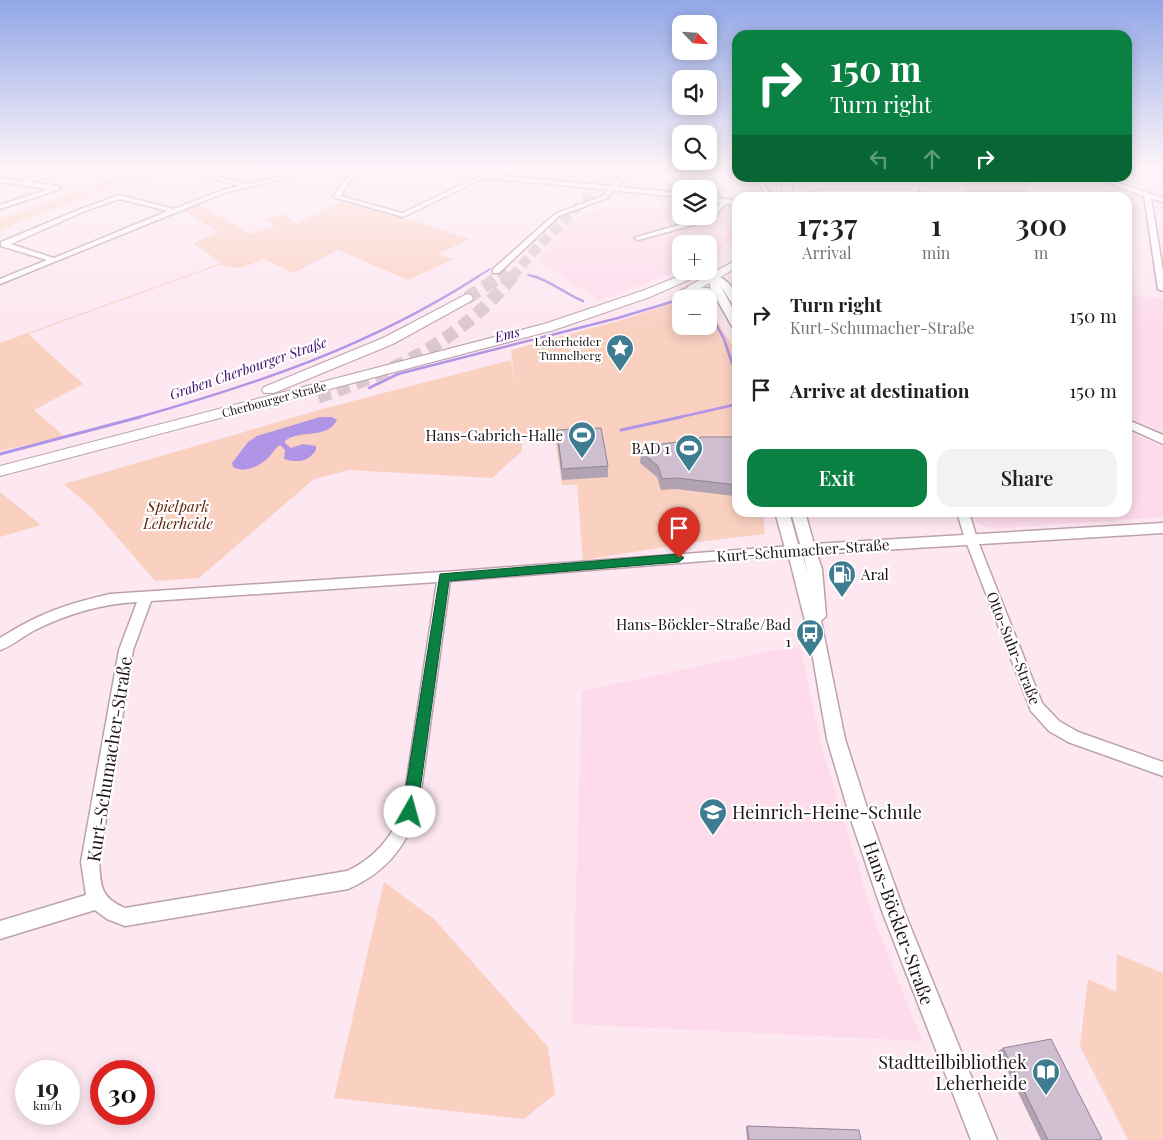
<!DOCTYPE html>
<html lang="en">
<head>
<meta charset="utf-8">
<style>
	:root { --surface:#fff; --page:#f2f2f2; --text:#202124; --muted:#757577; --accent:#0b8043 }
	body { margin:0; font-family:"Playfair Display",serif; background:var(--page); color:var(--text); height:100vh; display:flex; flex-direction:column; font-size:19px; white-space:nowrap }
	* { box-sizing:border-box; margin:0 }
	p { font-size:16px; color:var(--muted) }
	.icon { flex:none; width:28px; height:28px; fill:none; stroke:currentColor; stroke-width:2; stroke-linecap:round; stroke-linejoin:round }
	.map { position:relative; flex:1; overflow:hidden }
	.drawer { position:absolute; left:732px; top:192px; width:400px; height:325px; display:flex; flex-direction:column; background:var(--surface); border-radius:15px; box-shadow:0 2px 12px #0003 }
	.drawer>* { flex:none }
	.banner { position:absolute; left:732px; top:30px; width:400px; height:152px; border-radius:15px; box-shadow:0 2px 12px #0003; background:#0b8043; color:#fff; overflow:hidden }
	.needle { width:32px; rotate:115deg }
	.buttons { position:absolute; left:672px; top:15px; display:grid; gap:10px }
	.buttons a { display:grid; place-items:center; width:45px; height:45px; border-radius:10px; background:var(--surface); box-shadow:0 2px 12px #0003; font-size:25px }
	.speed { position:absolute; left:15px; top:1060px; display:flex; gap:10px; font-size:25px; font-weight:700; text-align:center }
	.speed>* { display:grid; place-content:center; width:65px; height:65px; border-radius:50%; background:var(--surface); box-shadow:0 2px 12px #0003; line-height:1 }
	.speed small { font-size:12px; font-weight:400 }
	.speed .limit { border:8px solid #d22; background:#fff; color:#111 }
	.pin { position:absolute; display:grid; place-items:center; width:42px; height:42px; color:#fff; margin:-51px -21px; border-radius:50% 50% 50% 0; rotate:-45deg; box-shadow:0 0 5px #0007 }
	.pin .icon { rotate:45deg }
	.me { position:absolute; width:55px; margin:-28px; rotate:7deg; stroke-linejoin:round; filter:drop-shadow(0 0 4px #0008) }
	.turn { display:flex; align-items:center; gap:18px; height:105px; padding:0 15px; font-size:22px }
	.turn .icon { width:65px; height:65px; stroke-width:2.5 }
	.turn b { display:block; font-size:35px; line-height:42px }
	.lanes { display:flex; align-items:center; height:48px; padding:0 15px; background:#0003; justify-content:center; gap:25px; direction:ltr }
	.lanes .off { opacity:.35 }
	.eta { display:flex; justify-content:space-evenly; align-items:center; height:85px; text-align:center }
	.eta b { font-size:30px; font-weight:600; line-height:35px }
	.primary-button { display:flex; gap:10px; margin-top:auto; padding:10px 15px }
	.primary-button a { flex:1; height:58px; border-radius:15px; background:var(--accent); color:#fff; font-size:20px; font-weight:600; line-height:58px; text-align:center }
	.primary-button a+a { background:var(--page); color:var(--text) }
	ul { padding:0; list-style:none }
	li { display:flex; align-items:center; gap:15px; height:75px; padding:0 15px }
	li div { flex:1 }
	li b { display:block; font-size:19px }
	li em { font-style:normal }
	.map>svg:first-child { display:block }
	.built { fill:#fddbea }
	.green { fill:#fad0c1 }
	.water { fill:#b094e6 }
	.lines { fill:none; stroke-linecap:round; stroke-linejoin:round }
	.stream-far2 { stroke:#b094e6; stroke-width:2 }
	.stream-far1 { stroke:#b094e6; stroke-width:2.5 }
	.stream { stroke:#b094e6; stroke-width:3 }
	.primary-tunnel-far1 { stroke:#dbc7d0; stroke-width:10; stroke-dasharray:10 5; stroke-linecap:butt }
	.primary-tunnel { stroke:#dbc7d0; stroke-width:13; stroke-dasharray:13 7; stroke-linecap:butt }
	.minor-casing { stroke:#bba2ad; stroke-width:3 }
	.tertiary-casing { stroke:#bba2ad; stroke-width:3 }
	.primary-casing { stroke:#bba2ad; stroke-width:2 }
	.minor { fill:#fff; fill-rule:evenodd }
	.tertiary { fill:#fff; fill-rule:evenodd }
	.primary { fill:#fff; fill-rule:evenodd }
	.wall { fill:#b2a3b3 }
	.building { fill:#cfbdd0; stroke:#918492 }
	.route { fill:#0b8043; stroke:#07532c }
	.labels { text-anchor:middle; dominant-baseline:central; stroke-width:4.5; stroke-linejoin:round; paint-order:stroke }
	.far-poi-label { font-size:12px; fill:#1c1317; stroke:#fff; text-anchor:end }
	.far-street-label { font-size:12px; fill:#1c1317; stroke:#fff }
	.far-water-label { font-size:14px; font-style:italic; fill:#3a086c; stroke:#fff }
	.poi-label { font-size:15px; fill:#1c1317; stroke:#fff; text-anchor:end }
	.park-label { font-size:15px; font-style:italic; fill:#571f06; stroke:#fff }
	.street-label { font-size:15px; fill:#1c1317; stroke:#fff }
	.near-street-label { font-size:18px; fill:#1c1317; stroke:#fff }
	.near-poi-label { font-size:18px; fill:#1c1317; stroke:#fff; text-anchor:start }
</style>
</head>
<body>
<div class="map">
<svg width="1163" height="1140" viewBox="0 0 1163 1140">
	<rect width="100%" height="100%" fill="#fde7f1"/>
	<!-- built -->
	<g class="built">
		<path d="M619,204L681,212V216L715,217L728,204L737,206V240L709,257V244H681V270L599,300L537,261L578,216Z"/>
		<path d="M1128,293L1163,300V432L1128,417Z"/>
		<path d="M1128,431L1163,447V517L992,529L977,523L973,513L1128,512Z"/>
		<path d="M800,645L823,752L874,919L922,1041L572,1024L582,691Z"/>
	</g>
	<!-- green -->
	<g class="green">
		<path d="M136,168H177L139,181L131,179L100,192L82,190Z"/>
		<path d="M968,178H1030L1028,192L1069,197H963Z"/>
		<path d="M79,191L97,193L26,219L0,231V219Z"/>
		<path d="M341,202L403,218L470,239L439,254L453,259L408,280L338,250L293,273L264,259L240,268L220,265L28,334L83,384L34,410L64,436L0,451V343L221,263L193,243L218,232L183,210L197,204L251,234L275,226L265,220L282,214L297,224Z"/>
		<path d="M681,300V326H709V309L734,348L737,359L738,512L763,513L765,534L690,543L583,560L577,485H562L554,435L522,439V451L492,478L349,470L314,479L199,578L155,581L93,509L64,484L330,407L511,360L515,383L511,350L625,319Z"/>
		<path d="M0,492L41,525L0,537Z"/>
		<path d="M384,882L434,919L548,1047L555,1094L524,1119L334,1098Z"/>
		<path d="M1117,954L1163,973V1140H1128L1080,1046L1088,979L1116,992Z"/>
	</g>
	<!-- water -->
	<path class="water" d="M320,417H332L337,420C327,440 299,429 285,441V443L291,448L303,444L316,446V450C308,462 298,463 284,459L285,450L280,445C275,448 273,453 269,457C260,466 245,474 233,467L232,463L248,442L257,436Z"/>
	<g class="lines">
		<!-- stream-far2 -->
		<g class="stream-far2">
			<path d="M528,275L538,277"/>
			<path d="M477,277L490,269"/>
		</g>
		<!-- stream-far1 -->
		<g class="stream-far1">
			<path d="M532,276C550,280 565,294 583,301"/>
			<path d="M684,299H691"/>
			<path d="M709,311L724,339L732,363"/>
			<path d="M735,374L738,392"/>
			<path d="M369,388L398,374L618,318L681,299"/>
			<path d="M136,418C260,383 370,346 479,276"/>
			<path d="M676,418L738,404"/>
		</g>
		<!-- stream -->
		<g class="stream">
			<path d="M621,430L681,417"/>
			<path d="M0,454L140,417"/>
		</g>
		<!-- primary-tunnel-far1 -->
		<g class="primary-tunnel-far1">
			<path d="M499,277L510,270"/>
			<path d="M512,277L534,251L617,168"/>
		</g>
		<!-- primary-tunnel -->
		<g class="primary-tunnel">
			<path d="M467,298L501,276"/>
			<path d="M318,397C396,371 460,341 513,276"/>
		</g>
		<!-- minor casing -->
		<g class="minor-casing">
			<g id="minor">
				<path d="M10,168H18L0,175V171Z"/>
				<path d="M60,168H68L31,182L58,186L61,188L60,189L0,209V205L49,189L0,182V178L22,181Z"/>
				<path d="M103,168H111L96,174L93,172Z"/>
				<path d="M180,168H188L246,184L316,168H325L224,193L0,284V279L47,260L1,246V242L81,209L119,195L174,209L220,191L239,186ZM119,199L168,211L54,258L11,244L85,211Z"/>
				<path d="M497,168H504L403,217L333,197L353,170L356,172L340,196L402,213Z"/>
				<path d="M627,168H633L607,198L559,216L499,273H493V269L555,214L603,196Z"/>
				<path d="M757,178H763L769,194H765Z"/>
				<path d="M914,178H920L918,192L915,194H818L815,192L818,190H912Z"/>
				<path d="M1095,178H1103L1163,198V202L1151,198L1163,271V291L1158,289L1144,196Z"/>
				<path d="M723,200L728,201L713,218L704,222L638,240L634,238L709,216Z"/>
				<path d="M957,512H969L977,539L1042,703L1059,721L1078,732L1163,762V776L1068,742L1049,731L1031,711L965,539Z"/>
				<path d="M791,546L797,550L791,554L450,581L418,812C404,849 385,873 348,889L125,926L107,919L95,910L0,939V921L86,895L81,862L119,650L137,602C101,604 70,613 37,629C24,635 13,646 0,650V638C38,614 66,604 110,594L458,571ZM437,582L402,812C391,839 373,859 347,871L125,908C100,897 101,887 99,862L133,650L151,601Z"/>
			</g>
		</g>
		<!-- tertiary casing -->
		<g class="tertiary-casing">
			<g id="tertiary">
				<path d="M402,168H424L681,193V197L406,170Z"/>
				<path d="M709,197L738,201V205L709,201Z"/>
				<path d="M713,274C729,279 738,292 738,309L735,308L719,283L738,318V331L733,328L715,296C705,293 686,295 680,291C688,286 702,287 711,289L708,277Z"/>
				<path d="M1128,420L1163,435V444L1128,428Z"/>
				<path d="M775,512H789L798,544H800L791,512H805L814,544L1163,523V533L817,554L822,569L826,616L821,621L845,739L870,817L904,911L997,1140H971L882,911L850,817L827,739L810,641L790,561L784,550L785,548ZM802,554H803L808,573Z"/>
			</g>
		</g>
		<!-- primary casing -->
		<g class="primary-casing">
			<g id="primary">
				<path d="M784,178H794L791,198H781Z"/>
				<path d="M738,259V267L697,290H689L687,287Z"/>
				<path d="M692,271H709L650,297L554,330L0,476V466L544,324L642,291Z"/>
				<path d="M467,294L471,295L473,298L471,301L393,344L274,393H264L262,390L264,387L383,338Z"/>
			</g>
		</g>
		<!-- minor -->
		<use href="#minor" class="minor"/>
		<!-- tertiary -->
		<use href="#tertiary" class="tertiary"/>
		<!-- primary -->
		<use href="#primary" class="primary"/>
	</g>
	<!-- wall -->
	<g class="wall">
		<path d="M557,430L608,466V477L562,480L557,441Z"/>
		<path d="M700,437L737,485L734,496L676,489L661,490L657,477L640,463L641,452L699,439Z"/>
		<path d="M1003,1048L1099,1140H1041L998,1051Z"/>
		<path d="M747,1126L861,1140H747L746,1127Z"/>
	</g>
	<!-- building -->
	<g class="building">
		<path d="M601,428L608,466L562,469L557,430Z"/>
		<path d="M700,437H736L737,485L677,478L662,479L658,466L641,452L662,444L700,439Z"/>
		<path d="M1051,1039L1102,1139L1098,1140H1048L1003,1048Z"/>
		<path d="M747,1126L859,1130L861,1140H749Z"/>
	</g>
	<!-- sky -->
	<linearGradient id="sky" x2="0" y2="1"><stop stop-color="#91a7e7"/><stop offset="0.51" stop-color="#fef4f9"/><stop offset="1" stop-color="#fef4f9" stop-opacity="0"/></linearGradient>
	<rect width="1163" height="327" fill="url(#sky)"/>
	<!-- route -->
	<path class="route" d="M679,554L684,558L679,562L449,581L417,812L415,817L410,819L404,817L402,812L440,574Z"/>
	<!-- icons -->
	<defs>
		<g id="sight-pin" transform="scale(1.4375)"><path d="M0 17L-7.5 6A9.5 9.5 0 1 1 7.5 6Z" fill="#3d7c91" stroke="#fff"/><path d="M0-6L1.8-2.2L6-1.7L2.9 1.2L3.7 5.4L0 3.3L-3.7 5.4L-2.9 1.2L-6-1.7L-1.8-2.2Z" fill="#fff"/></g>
		<g id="stadium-pin" transform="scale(1.4375)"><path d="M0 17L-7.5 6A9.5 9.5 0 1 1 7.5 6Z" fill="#3d7c91" stroke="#fff"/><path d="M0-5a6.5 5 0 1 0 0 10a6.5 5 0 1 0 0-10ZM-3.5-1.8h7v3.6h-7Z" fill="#fff"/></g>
		<g id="fuel-pin" transform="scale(1.4375)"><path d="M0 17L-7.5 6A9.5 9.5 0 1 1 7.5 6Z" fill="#3d7c91" stroke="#fff"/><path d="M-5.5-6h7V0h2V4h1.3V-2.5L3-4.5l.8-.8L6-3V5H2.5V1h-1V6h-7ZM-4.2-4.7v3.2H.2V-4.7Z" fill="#fff"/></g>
		<g id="bus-pin" transform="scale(1.4375)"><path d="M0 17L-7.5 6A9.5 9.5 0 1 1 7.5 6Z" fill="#3d7c91" stroke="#fff"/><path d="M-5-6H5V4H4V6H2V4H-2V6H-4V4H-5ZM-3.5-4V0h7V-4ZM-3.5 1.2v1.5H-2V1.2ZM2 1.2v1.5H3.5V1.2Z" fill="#fff"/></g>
		<g id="school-pin" transform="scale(1.4375)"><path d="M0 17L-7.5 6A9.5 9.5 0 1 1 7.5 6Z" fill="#3d7c91" stroke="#fff"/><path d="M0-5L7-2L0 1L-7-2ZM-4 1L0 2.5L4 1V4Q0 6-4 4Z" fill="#fff"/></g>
		<g id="library-pin" transform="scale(1.4375)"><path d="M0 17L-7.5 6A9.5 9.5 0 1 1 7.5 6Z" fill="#3d7c91" stroke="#fff"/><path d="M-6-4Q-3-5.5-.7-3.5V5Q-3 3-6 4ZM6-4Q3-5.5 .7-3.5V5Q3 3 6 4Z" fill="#fff"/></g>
	</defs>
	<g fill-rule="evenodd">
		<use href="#sight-pin" x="620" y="348"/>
		<use href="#stadium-pin" x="582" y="435"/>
		<use href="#stadium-pin" x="689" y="448"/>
		<use href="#fuel-pin" x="842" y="574"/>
		<use href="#bus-pin" x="810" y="633"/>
		<use href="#school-pin" x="713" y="812"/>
		<use href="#library-pin" x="1046" y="1072"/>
	</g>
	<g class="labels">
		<!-- far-poi labels -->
		<g class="far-poi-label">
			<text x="601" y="341">Leherheider<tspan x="601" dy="14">Tunnelberg</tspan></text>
		</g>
		<!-- far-street labels -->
		<g class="far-street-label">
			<text transform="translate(274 399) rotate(-15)">Cherbourger Straße</text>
		</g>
		<!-- far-water labels -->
		<g class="far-water-label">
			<text transform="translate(507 334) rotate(-15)">Ems</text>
			<text transform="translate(248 368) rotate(-19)">Graben Cherbourger Straße</text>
		</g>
		<!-- poi labels -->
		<g class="poi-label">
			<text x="563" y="435">Hans-Gabrich-Halle</text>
			<text x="670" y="448">BAD 1</text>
			<text x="861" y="574" text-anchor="start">Aral</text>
			<text x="791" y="624">Hans-Böckler-Straße/Bad<tspan x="791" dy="17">1</tspan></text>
		</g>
		<!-- park labels -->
		<g class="park-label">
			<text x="178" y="506">Spielpark<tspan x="178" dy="17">Leherheide</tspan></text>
		</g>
		<!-- street labels -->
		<g class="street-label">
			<text transform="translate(803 550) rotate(-4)">Kurt-Schumacher-Straße</text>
			<text transform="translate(1014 648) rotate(68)">Otto-Suhr-Straße</text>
		</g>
		<!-- near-street labels -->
		<g class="near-street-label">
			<text transform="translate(109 759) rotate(-81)">Kurt-Schumacher-Straße</text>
			<text transform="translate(899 923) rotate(70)">Hans-Böckler-Straße</text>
		</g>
		<!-- near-poi labels -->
		<g class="near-poi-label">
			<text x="732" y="812">Heinrich-Heine-Schule</text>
			<text x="1027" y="1062" text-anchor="end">Stadtteilbibliothek<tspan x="1027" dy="21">Leherheide</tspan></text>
		</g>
	</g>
</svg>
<div class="buttons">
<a><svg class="needle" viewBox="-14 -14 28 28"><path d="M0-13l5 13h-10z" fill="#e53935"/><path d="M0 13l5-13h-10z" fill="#757577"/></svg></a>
<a><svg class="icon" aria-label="sound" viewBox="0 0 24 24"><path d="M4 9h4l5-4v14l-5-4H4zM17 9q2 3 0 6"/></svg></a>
<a><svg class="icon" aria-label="search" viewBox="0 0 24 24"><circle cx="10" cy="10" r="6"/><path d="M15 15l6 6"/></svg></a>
<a><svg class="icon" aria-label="layers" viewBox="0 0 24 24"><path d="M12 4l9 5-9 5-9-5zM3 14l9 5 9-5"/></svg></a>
<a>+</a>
<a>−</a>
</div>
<div class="speed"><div>19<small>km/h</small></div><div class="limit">30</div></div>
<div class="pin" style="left:679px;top:558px;background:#d93025"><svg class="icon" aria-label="arrive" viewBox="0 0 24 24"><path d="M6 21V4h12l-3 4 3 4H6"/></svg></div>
<svg class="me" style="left:410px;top:812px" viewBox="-20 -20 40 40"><circle r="19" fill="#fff"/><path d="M0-13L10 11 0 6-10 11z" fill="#0b8043"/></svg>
<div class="banner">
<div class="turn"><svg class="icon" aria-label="right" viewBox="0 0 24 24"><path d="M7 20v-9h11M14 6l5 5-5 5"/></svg><div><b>150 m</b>Turn right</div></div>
<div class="lanes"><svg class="icon off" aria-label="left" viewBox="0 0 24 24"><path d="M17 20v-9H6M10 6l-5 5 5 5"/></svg><svg class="icon off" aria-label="ahead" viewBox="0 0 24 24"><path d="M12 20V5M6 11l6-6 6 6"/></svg><svg class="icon" aria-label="right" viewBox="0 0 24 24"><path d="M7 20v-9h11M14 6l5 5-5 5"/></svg></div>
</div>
<section class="drawer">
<div class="eta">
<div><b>17:37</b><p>Arrival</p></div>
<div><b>1</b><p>min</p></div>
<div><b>300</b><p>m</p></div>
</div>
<ul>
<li><svg class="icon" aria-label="right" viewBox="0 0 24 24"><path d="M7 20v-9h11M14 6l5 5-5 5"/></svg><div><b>Turn right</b><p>Kurt-Schumacher-Straße</p></div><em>150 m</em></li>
<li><svg class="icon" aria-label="arrive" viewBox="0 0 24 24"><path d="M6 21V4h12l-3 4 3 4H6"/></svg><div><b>Arrive at destination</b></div><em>150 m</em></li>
</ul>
<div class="primary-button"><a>Exit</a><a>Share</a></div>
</section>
</div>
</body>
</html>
